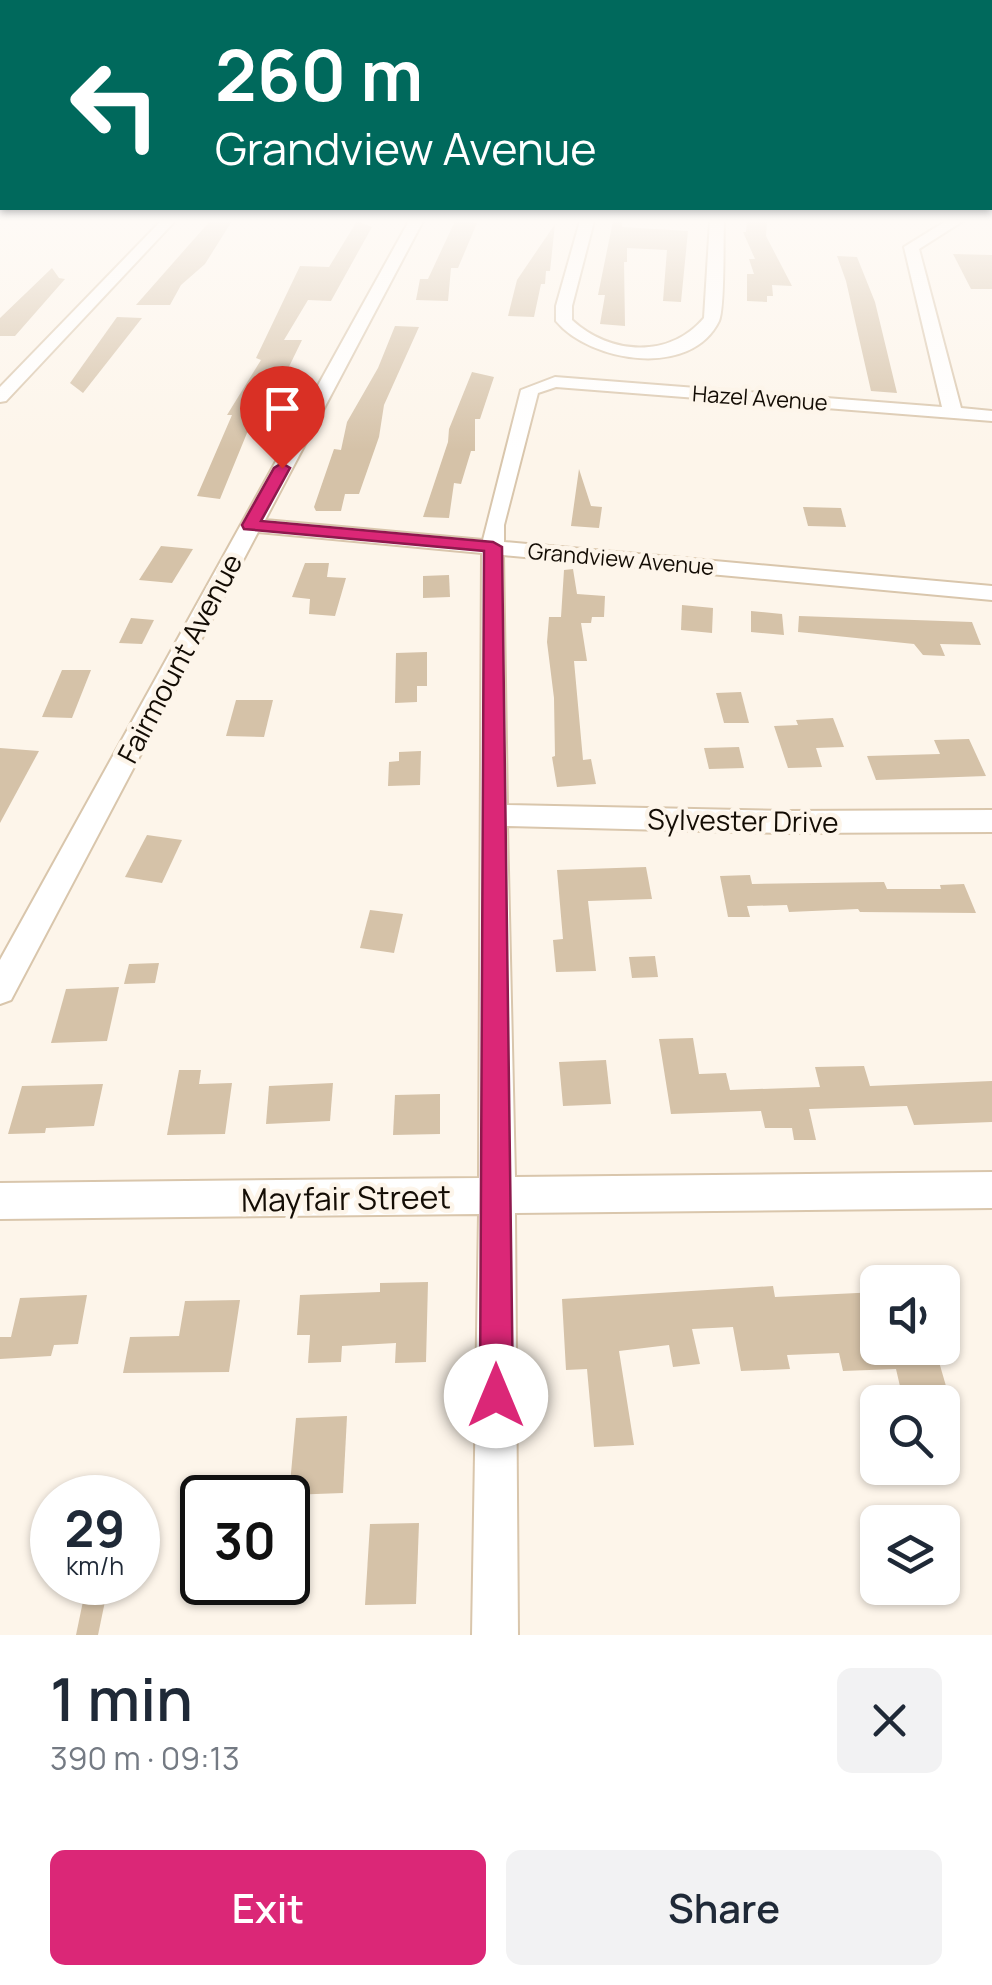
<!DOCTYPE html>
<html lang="en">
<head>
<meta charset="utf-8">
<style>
	:root { --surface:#fff; --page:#f2f2f3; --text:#1f2937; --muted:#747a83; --accent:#db2777 }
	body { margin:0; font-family:Manrope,sans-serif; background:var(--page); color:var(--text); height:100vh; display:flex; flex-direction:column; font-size:38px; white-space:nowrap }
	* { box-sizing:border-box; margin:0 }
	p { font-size:32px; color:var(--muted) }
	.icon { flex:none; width:55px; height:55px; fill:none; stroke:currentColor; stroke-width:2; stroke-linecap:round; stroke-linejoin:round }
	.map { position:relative; height:1635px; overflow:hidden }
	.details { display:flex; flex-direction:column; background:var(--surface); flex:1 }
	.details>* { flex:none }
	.hud { position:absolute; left:0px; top:0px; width:992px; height:210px; box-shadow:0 2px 8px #0004; background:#00695c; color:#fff; overflow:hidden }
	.controls { position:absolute; left:860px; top:1265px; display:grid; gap:20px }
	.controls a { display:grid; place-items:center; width:100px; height:100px; border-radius:15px; background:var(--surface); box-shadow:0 2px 8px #0004; font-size:50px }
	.speed { position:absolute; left:30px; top:1475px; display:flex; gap:20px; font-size:50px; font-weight:700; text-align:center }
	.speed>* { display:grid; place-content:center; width:130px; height:130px; border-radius:50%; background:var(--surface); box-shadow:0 2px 8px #0004; line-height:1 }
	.speed small { font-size:25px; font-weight:400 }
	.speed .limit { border:5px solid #111; border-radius:15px; background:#fff; color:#111 }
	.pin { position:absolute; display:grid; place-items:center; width:85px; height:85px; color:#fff; margin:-102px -42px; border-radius:50% 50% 50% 0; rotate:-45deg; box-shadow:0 0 10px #0007 }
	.pin .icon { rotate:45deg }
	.me { position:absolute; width:110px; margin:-55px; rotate:0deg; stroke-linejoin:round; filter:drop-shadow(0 0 8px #0008) }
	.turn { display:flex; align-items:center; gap:35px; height:210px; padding:0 50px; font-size:45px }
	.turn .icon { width:130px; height:130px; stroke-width:2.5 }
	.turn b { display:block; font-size:70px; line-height:85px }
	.round { display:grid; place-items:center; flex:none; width:105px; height:105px; border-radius:15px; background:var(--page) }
	.headline { display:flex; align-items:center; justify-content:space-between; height:170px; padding:0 50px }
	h1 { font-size:60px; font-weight:600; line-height:75px }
	.cta { display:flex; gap:20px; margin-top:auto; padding:20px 50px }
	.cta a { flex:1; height:115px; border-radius:15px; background:var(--accent); color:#fff; font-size:40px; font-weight:600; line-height:115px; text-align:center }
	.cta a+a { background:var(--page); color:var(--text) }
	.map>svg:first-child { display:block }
	.building { fill:#d5c2a8 }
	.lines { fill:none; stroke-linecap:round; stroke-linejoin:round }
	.minor-casing { stroke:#d9c6ac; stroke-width:4 }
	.minor { fill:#fff; fill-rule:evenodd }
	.route { fill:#db2777; stroke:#8e194d; stroke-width:2.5 }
	.labels { text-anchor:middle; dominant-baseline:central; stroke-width:9; stroke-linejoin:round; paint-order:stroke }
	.far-street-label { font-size:22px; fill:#130c04; stroke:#fdf5ea }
	.street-label { font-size:28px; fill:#130c04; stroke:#fdf5ea }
	.near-street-label { font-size:32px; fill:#130c04; stroke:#fdf5ea }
</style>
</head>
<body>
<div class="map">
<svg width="992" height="1635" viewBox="0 0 992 1635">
	<rect width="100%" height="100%" fill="#fdf5ea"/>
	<!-- building -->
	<g class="building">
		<path d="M210,221H232L205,264L181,285L170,305H136Z"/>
		<path d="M357,221L372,227L331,301L308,300L284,340H302L284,377L247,433L220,499L197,496L232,415H227L261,360L256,358L300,266L329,267Z"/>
		<path d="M455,221L477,223L458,268H451L448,301L416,300L420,279H428Z"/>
		<path d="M613,221H622V227L688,231L681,302L663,301L667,250L627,248V262H624L625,326L600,324L605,295H598Z"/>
		<path d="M747,221H767L766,236L792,286L772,285L773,296H767V302L747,301V274H754L749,259H755L743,232H746Z"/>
		<path d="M555,224L550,271H546L545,284H541L534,317L508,316L517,280Z"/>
		<path d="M953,254L992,255V289H971Z"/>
		<path d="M837,256L857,257L875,302L897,393L871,391L846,281Z"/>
		<path d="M52,268L59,278L65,279L15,336H0V318Z"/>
		<path d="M117,317L142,318L83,393L70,383Z"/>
		<path d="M395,326L419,327L384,405L379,437L359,494H345L341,511H316L314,507L334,449L341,450L347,422L378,368Z"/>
		<path d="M472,372L494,377L480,419H475V451H471L461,484L454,483L449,518L423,517L448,442L449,429Z"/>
		<path d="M579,469L591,506L602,507L599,528L571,526Z"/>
		<path d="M803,507L841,508L846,527L808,526Z"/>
		<path d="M161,546L193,549L172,583L139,580Z"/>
		<path d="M305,563H329L327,577L346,578L335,616L309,614L310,599L292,597Z"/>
		<path d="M573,569L577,594L605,596L604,617H592L591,623H581L587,661H574L583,760L591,759L596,784L557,787L552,757L555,756L554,698L547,642L549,617H561L564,570Z"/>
		<path d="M449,575L450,597L423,598V576Z"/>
		<path d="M682,605L713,608L712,633L681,630Z"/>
		<path d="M751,611L782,614L784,635L751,632Z"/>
		<path d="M799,616L972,622L981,645L940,644L945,656L923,655L914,644L798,632Z"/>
		<path d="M131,618L154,620L142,644L119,643Z"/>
		<path d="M427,652V686H417V702L395,703L396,653Z"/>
		<path d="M62,670H91L72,718L42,717Z"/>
		<path d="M741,692L749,723H724L716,693Z"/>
		<path d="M236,700H273L264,737L226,736Z"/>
		<path d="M833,718L844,747L816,748L822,767L788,768L774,726L798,725L796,720Z"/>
		<path d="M969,739L986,776L876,780L867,756L940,754L934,740Z"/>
		<path d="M739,747L744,768L709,769L704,748Z"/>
		<path d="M0,748L39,751L0,823Z"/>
		<path d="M421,751L420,785L388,786L389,762L399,761V752Z"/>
		<path d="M147,835L182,840L162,883L125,877Z"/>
		<path d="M646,867L652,899L588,901L596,971L556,972L553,940L563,939L557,870Z"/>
		<path d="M750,875L752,884L884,882L887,889H941L940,885L964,884L976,913L860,912L858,909L789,912L787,905L747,906L750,917H728L720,876Z"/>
		<path d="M370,910L403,914L394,953L360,948Z"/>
		<path d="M655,956L658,977L632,978L629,957Z"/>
		<path d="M159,963L155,983L124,984L129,964Z"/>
		<path d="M119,987L107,1041L51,1043L66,989Z"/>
		<path d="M693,1038L699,1074L726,1073L730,1090L820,1087L815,1067L864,1066L870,1086L992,1081V1122L914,1125L907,1106L809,1109L816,1140H794L792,1128H765L761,1111L671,1114L659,1039Z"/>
		<path d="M606,1060L611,1104L563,1106L559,1062Z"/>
		<path d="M179,1070H201L199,1084L232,1083L225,1134L167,1135Z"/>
		<path d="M333,1083L330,1121L266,1124L269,1086Z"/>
		<path d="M103,1084L94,1126L46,1128L45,1133L8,1134L22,1086Z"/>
		<path d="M440,1094V1134L393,1135L395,1095Z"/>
		<path d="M428,1282L426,1362L395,1363L396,1343L342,1346L341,1362L308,1363L310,1335H297L300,1295L380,1292V1283Z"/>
		<path d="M773,1286L775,1297L878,1292V1348H935L948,1393L902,1395L896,1369L843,1371L839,1353L787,1355L790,1369L741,1371L733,1327L692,1329L700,1364L673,1367L669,1345L619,1351L634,1445L594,1447L587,1369L566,1370L562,1299Z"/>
		<path d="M87,1295L78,1344L54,1345L51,1356L0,1359V1337H11L20,1298Z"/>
		<path d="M240,1300L229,1372L123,1373L130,1337L179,1336L185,1301Z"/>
		<path d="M347,1416L343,1493L289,1495L296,1418Z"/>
		<path d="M419,1523L416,1604L365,1605L370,1524Z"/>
		<path d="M87,1582H109L98,1635H76Z"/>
	</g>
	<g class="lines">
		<!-- minor casing -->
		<g class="minor-casing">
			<g id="minor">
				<path d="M161,221H175L6,401L0,402V387Z"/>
				<path d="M409,221H423L265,520L483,540L521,390L555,377L942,407L904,247L946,221H963L919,249L961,408L992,411V421L556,387L538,393L504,525V542L992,586V600L503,555L507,805L786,811L992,810V832L786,833L507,826L515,1177L992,1172V1208L515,1213L518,1635H472L479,1214L0,1219V1183L479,1178L482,553L258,532L11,1000L0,1004V960Z"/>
				<path d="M580,221H594L572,306V320C610,355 669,359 704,318L710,221H724C723,240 725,307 719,321C691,379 590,362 556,321V306Z"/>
			</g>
		</g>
		<!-- minor -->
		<use href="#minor" class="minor"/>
	</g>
	<!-- sky -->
	<linearGradient id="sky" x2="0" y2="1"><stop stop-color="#7dace4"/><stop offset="0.49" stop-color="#fefaf6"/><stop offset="1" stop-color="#fefaf6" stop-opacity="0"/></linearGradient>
	<rect width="992" height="450" fill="url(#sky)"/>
	<!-- route -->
	<path class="route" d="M282,463L290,468L261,521L493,542L502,547L513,1396L508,1408L496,1413L485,1408L480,1396L484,551L244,529L242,525L274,468Z"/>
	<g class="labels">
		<!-- far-street labels -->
		<g class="far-street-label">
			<text transform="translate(760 398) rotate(4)">Hazel Avenue</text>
			<text transform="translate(621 559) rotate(5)">Grandview Avenue</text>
		</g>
		<!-- street labels -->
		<g class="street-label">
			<text transform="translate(179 658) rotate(-62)">Fairmount Avenue</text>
			<text transform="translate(743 820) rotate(1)">Sylvester Drive</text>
		</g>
		<!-- near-street labels -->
		<g class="near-street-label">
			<text transform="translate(346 1198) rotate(-1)">Mayfair Street</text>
		</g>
	</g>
</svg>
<div class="controls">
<a><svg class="icon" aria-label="sound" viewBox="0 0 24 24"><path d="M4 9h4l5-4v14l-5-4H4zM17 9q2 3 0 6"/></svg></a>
<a><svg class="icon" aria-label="search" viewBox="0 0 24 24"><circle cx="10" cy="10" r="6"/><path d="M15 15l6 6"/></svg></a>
<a><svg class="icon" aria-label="layers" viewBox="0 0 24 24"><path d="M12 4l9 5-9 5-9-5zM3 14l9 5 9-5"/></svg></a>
</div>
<div class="speed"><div>29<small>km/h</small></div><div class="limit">30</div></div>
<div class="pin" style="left:282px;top:468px;background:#d93025"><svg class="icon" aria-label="arrive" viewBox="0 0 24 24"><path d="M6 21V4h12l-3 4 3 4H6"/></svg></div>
<svg class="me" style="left:496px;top:1396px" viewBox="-20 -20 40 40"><circle r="19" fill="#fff"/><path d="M0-13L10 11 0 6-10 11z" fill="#db2777"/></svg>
<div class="hud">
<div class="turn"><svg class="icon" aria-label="left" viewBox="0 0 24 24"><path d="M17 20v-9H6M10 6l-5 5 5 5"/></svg><div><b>260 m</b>Grandview Avenue</div></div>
</div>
</div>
<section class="details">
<div class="headline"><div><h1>1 min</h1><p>390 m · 09:13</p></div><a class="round"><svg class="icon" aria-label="close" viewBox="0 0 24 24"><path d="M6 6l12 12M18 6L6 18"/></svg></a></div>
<div class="cta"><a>Exit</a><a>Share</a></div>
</section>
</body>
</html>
